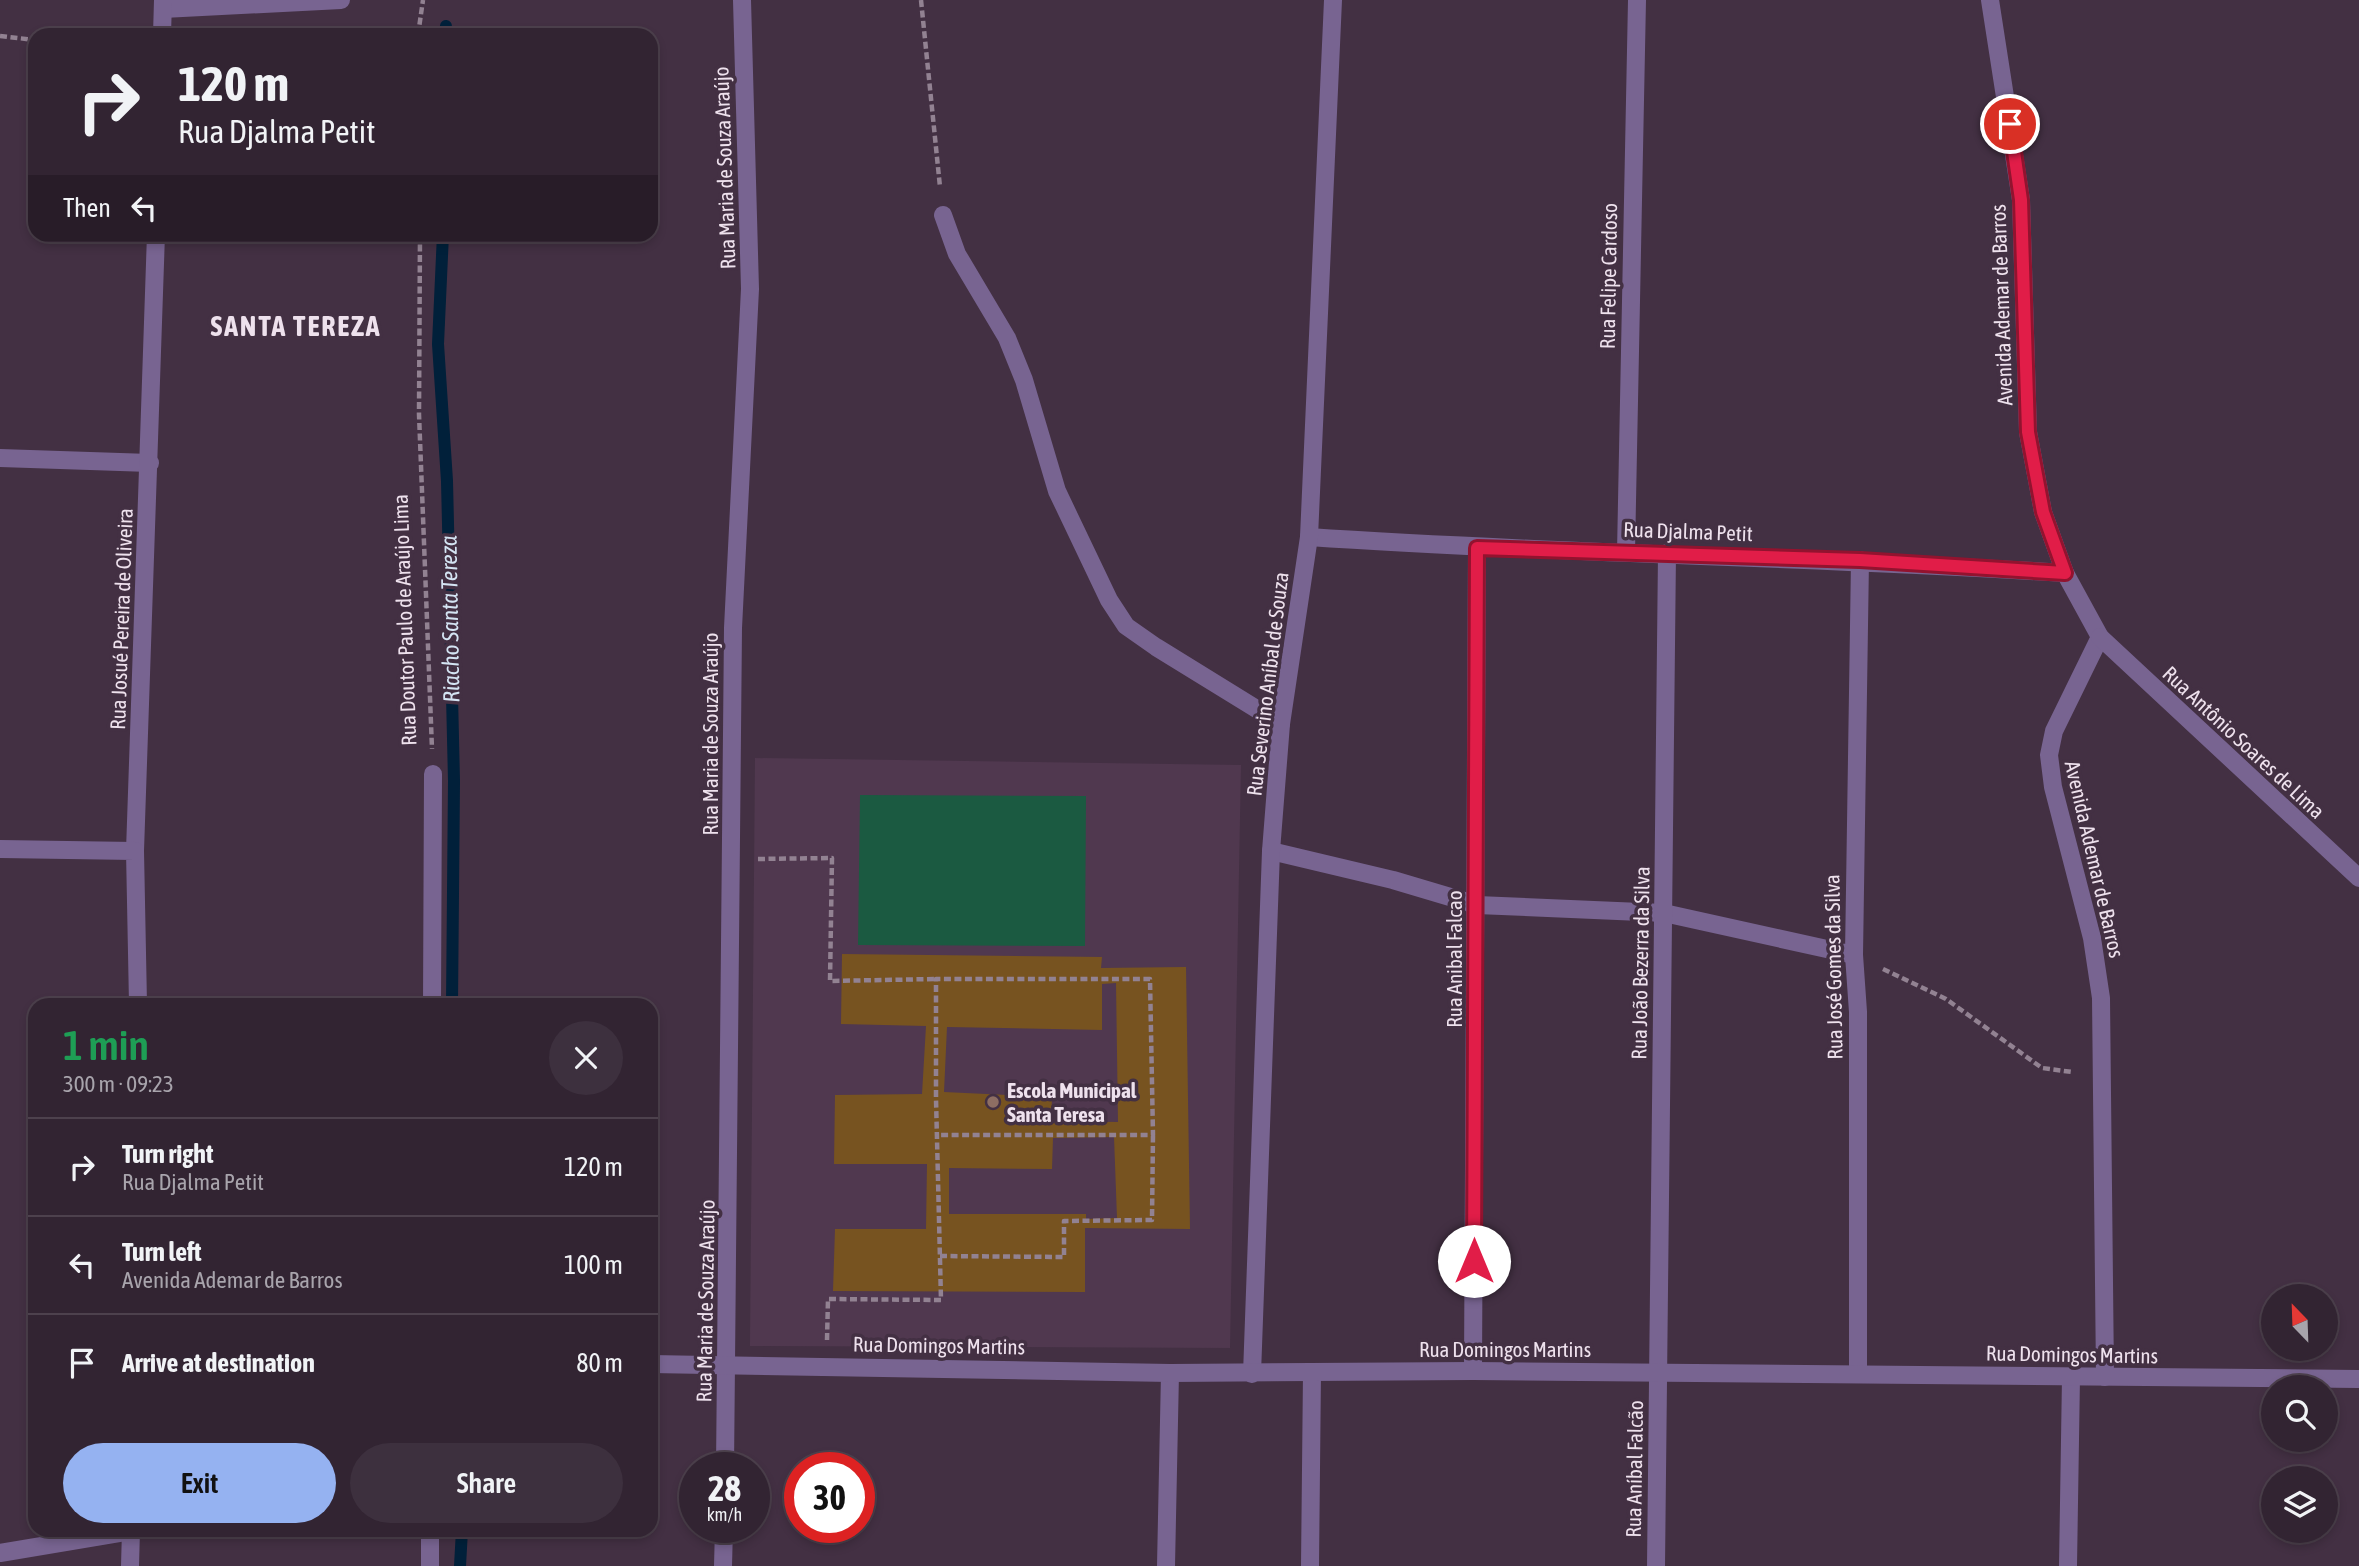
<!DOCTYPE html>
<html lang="en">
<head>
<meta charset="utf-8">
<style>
	:root { --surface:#322432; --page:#3d303e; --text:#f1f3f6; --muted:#a8a4ac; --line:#4d414d; --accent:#95b2f1 }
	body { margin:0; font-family:"Asap Condensed",sans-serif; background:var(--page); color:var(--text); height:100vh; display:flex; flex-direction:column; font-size:26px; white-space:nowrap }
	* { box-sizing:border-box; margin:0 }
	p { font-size:23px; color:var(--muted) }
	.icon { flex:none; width:38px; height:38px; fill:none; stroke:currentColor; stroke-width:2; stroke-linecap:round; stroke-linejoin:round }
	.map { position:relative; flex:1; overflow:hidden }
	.sheet { position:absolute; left:28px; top:998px; width:630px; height:539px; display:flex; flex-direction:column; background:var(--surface); border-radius:21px; box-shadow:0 4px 10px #0003,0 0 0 2px var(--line) }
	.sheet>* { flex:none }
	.top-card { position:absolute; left:28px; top:28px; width:630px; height:214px; border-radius:21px; box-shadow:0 4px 10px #0003,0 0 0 2px var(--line); background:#322432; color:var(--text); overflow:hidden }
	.needle { width:46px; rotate:337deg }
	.fabs { position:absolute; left:2261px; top:1284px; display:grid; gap:14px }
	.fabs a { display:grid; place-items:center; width:77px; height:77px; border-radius:50%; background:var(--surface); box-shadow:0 4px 10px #0003,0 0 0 2px var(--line); font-size:35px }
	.speed { position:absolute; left:679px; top:1452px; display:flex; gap:14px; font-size:35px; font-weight:700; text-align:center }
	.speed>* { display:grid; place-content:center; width:91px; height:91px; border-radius:50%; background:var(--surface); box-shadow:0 4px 10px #0003,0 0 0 2px var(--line); line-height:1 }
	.speed small { font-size:18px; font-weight:400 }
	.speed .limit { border:10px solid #d22; background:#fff; color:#111 }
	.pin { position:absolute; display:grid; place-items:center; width:60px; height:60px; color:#fff; margin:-30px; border:4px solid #fff; border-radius:50%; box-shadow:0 2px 7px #0007 }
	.me { position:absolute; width:77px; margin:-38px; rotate:0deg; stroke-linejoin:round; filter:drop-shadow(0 0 5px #0008) }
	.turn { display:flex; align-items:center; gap:24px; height:147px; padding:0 35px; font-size:32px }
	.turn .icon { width:91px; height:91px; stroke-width:2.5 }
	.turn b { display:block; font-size:49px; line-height:60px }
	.then { display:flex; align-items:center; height:66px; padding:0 35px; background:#0003; gap:14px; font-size:26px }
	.round { display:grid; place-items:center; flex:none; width:74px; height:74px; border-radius:37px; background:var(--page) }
	.summary { display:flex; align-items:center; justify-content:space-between; height:119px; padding:0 35px }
	h1 { font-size:42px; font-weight:600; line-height:52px; color:#1e9e55 }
	.action { display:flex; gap:14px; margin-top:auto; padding:14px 35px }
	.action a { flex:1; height:80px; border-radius:42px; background:var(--accent); color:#111; font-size:28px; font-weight:600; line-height:80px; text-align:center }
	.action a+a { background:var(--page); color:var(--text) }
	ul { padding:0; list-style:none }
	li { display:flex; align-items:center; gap:21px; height:98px; padding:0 35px; border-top:2px solid var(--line) }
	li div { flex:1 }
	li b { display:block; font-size:26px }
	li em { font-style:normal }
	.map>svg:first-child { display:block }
	.built { fill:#50384f }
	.green { fill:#1b5a41 }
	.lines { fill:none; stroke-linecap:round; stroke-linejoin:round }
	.stream { stroke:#01203a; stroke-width:12 }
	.building { fill:#775320; fill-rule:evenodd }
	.path { stroke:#928292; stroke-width:4.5; stroke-dasharray:7 3.5; stroke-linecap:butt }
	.minor { stroke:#786491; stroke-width:18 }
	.tertiary { stroke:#786491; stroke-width:18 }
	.route-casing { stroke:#92132f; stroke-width:18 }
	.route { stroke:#e11d48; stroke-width:12 }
	.education-dot { fill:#8d6e63; stroke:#433043; stroke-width:2.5 }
	.labels { text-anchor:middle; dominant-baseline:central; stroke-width:7; stroke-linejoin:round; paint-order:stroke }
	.street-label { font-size:21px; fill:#eee1ed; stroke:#433043 }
	.poi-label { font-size:21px; font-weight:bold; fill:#eee1ed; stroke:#433043; text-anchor:start }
	.water-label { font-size:23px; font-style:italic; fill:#d4e4f3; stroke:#433043 }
	.district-label { font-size:28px; font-weight:bold; letter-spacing:2px; fill:#eee1ed; stroke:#433043 }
</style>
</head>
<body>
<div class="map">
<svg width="2359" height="1566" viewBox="0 0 2359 1566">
	<rect width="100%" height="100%" fill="#433043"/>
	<!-- built -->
	<path class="built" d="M755,758L1241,765L1230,1348L750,1346Z"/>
	<!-- green -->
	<path class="green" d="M860,795L1086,796L1085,946L858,945Z"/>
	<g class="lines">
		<!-- stream -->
		<g class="stream">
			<path d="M445,35L446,26"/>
			<path d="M443,234L438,344L447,481L454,781L452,1004"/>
			<path d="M460,1566L462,1530"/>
		</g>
	</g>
	<!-- building -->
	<path class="building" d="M842,954L1102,957L1101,968L1186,967L1190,1229L1085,1228V1292L833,1291L835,1229H926L927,1164H834L835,1095L922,1094L926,1026L841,1024ZM1116,983L1118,1122L1051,1121L1052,1097L944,1092L947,1027L1102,1030V984ZM1114,1137L1117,1218L1086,1219V1214H949V1168L1052,1169L1053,1138Z"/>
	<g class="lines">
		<!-- path -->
		<g class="path">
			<path d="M921,0L940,187"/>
			<path d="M418,35L423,0"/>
			<path d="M0,36L35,40"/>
			<path d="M420,234L419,414L432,749"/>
			<path d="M758,859L832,858L830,981L936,979"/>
			<path d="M1883,969L1946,999L2042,1068L2072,1072"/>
			<path d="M940,1256L1064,1257V1221L1152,1220L1153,1135"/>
			<path d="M827,1340L828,1299L941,1300L936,1099V979H1150L1153,1135H937"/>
		</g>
		<!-- minor -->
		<g class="minor">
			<path d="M1990,0L2021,200L2028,432L2043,512L2065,573L2100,637L2054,731L2049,755L2053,787L2092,938L2101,998L2105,1377"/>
			<path d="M163,9L341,0"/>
			<path d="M162,35L163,0"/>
			<path d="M943,215L957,254L1007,338L1024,380L1057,491L1109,600L1126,626L1156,647L1281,724"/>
			<path d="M0,458L150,463"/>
			<path d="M1309,537C1561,554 1813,557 2065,573"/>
			<path d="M1626,552L1637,0"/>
			<path d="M2100,637L2359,878"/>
			<path d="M135,851L156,234"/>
			<path d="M1271,851L1393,880L1477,905L1664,913L1854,955"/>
			<path d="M432,1004L433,774"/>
			<path d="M1473,1371L1477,548"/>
			<path d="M1858,1373V1012L1854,955L1860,560"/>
			<path d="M1252,1374L1271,851L1281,724L1309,537L1333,0"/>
			<path d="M725,1468L733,628L750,289L742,0"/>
			<path d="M430,1530V1566"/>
			<path d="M0,1553L131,1531"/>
			<path d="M130,1566L131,1530"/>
			<path d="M723,1566L724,1528"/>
			<path d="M1166,1566L1170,1373"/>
			<path d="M1310,1566L1312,1372"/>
			<path d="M1656,1566L1667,553"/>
			<path d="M2068,1566L2071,1377"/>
		</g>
		<!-- tertiary -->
		<g class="tertiary">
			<path d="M0,849L135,851L138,1004"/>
			<path d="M651,1364L1170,1373L1473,1371L2359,1379"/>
		</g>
	</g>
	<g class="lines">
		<!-- route casing -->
		<g class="route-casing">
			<path id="route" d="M1474,1261L1477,548L1860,560L2065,573L2043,512L2028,432L2021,200L2010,124"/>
		</g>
		<!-- route -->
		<use href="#route" class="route"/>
	</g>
	<!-- markers -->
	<circle class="education-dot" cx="993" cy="1102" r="7"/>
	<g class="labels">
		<!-- street labels -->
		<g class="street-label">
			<text transform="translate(724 168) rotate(-92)">Rua Maria de Souza Araújo</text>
			<text transform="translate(1608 276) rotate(-89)">Rua Felipe Cardoso</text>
			<text transform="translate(2001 305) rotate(-92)">Avenida Ademar de Barros</text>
			<text transform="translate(1688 531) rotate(2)">Rua Djalma Petit</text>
			<text transform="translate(121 619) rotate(-88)">Rua Josué Pereira de Oliveira</text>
			<text transform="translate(404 620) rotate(-92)">Rua Doutor Paulo de Araújo Lima</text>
			<text transform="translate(1267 684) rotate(-83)">Rua Severino Aníbal de Souza</text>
			<text transform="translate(710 734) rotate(-90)">Rua Maria de Souza Araújo</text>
			<text transform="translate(2244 742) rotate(43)">Rua Antônio Soares de Lima</text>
			<text transform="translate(2095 859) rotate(77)">Avenida Ademar de Barros</text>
			<text transform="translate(1454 959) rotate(-90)">Rua Anibal Falcao</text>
			<text transform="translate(1640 963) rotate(-89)">Rua João Bezerra da Silva</text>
			<text transform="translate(1833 967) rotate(-91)">Rua José Gomes da Silva</text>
			<text transform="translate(705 1301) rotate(-89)">Rua Maria de Souza Araújo</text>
			<text transform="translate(939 1345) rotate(1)">Rua Domingos Martins</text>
			<text x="1505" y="1349">Rua Domingos Martins</text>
			<text transform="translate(2072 1354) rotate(1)">Rua Domingos Martins</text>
			<text transform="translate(1634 1469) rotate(-89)">Rua Aníbal Falcão</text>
		</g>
		<!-- poi labels -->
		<g class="poi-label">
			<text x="1007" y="1090">Escola Municipal<tspan x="1007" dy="24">Santa Teresa</tspan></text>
		</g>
		<!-- water labels -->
		<g class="water-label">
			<text transform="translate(450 619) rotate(-91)">Riacho Santa Tereza</text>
		</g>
		<!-- district labels -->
		<g class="district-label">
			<text x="296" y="326">SANTA TEREZA</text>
		</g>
	</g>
</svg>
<div class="fabs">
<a><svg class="needle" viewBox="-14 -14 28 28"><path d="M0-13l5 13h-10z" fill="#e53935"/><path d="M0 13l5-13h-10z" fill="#a8a4ac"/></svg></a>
<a><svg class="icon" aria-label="search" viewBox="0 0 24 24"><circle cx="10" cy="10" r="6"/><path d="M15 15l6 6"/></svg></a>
<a><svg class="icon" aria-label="layers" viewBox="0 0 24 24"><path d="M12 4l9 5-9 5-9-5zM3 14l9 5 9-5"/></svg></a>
</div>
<div class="speed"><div>28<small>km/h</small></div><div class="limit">30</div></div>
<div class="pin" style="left:2010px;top:124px;background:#d93025"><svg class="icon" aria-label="arrive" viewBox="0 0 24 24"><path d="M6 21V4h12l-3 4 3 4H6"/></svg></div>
<svg class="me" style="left:1474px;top:1261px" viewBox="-20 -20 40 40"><circle r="19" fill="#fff"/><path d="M0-13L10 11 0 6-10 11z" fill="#e11d48"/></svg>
<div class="top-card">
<div class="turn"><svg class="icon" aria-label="right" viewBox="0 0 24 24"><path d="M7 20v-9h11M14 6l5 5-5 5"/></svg><div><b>120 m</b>Rua Djalma Petit</div></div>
<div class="then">Then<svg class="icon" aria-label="left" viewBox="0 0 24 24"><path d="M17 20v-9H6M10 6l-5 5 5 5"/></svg></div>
</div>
<section class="sheet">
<div class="summary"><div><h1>1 min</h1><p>300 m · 09:23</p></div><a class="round"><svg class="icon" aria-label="close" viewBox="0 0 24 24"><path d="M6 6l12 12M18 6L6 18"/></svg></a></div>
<ul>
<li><svg class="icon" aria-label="right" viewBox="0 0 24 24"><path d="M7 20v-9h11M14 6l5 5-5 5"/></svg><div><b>Turn right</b><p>Rua Djalma Petit</p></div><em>120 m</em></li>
<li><svg class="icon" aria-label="left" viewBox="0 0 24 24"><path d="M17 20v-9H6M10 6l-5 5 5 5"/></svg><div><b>Turn left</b><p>Avenida Ademar de Barros</p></div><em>100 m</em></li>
<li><svg class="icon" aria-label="arrive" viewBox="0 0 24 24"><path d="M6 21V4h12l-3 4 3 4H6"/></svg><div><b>Arrive at destination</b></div><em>80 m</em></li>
</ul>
<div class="action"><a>Exit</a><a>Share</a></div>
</section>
</div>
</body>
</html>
